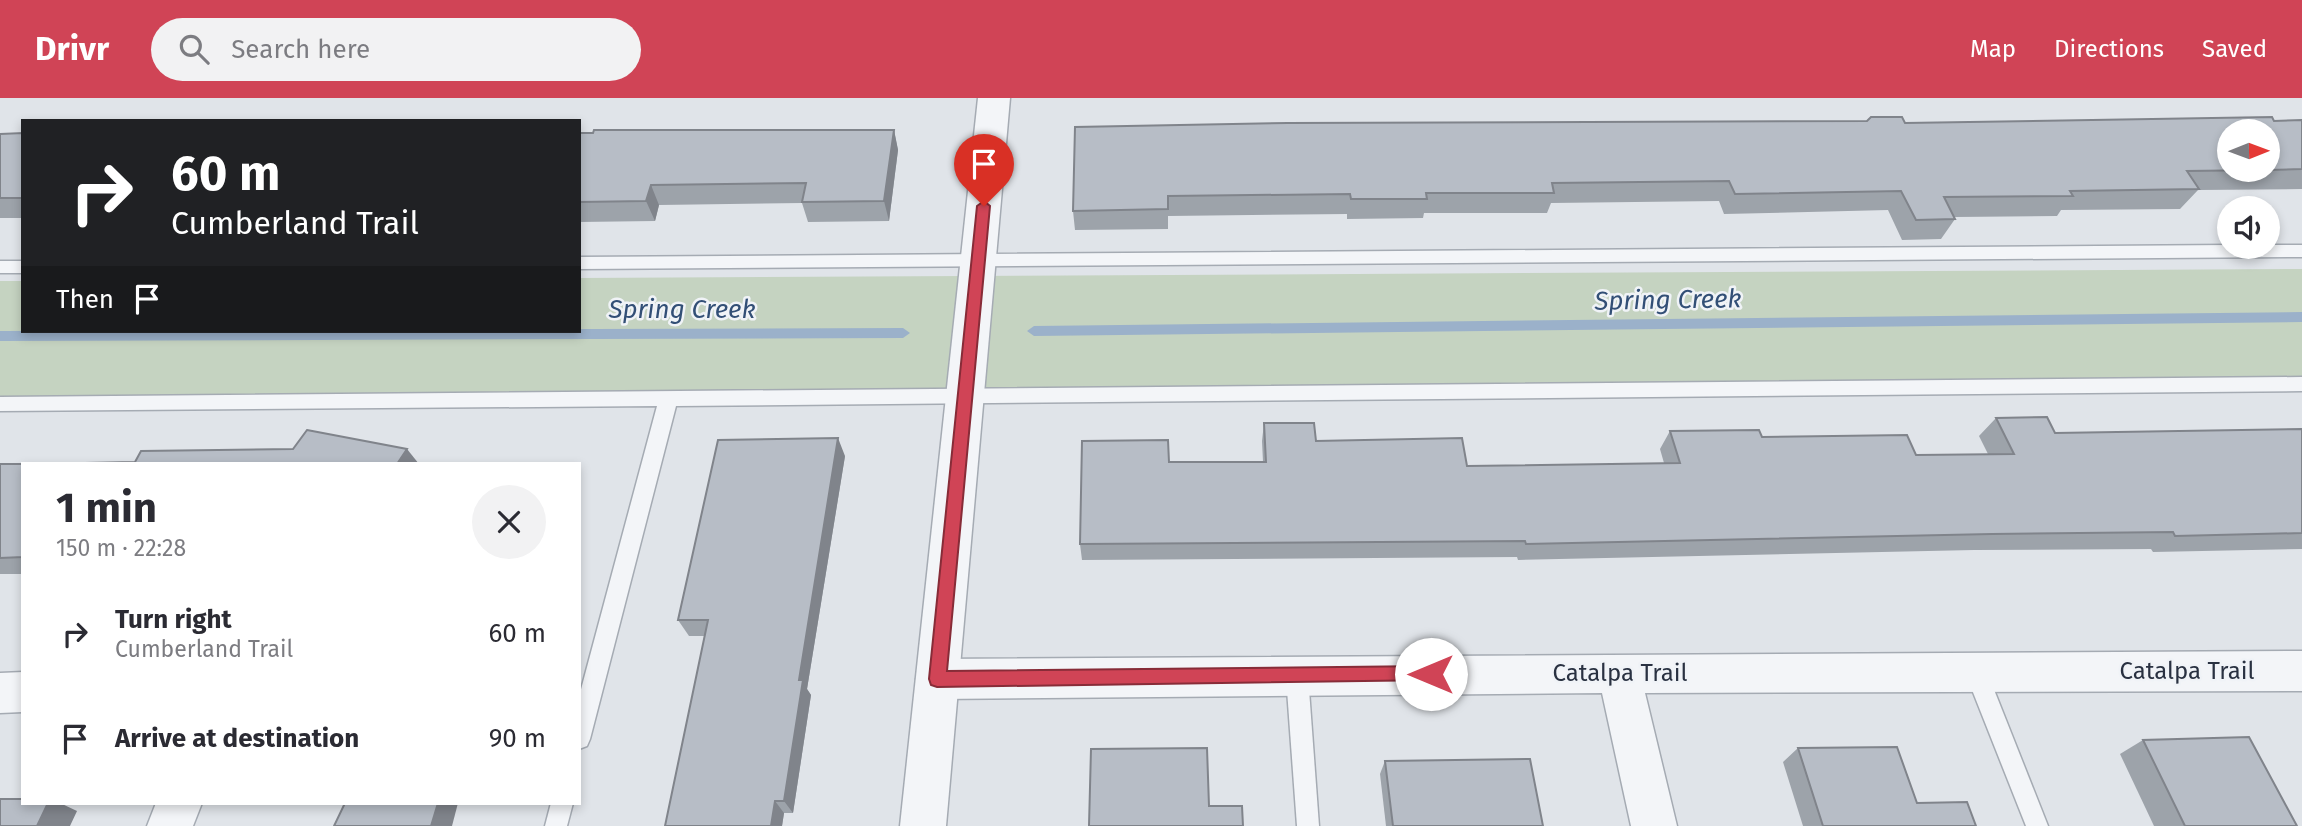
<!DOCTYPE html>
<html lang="en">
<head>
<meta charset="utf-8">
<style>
	:root { --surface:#fff; --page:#f2f2f3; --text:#2b2b33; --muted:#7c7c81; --accent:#d04456 }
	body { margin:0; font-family:"Fira Sans",sans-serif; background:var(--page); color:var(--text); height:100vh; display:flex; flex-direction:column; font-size:26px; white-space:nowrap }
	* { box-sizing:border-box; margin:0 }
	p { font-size:23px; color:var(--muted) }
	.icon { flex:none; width:38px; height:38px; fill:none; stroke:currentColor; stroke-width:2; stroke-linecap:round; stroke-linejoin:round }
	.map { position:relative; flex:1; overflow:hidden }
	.drawer { position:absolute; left:21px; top:364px; width:560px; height:343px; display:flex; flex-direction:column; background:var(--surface); border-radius:0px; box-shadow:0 4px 10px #0003 }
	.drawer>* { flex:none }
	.hud { position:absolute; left:21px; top:21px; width:560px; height:214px; border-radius:0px; box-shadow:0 4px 10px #0003; background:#202124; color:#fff; overflow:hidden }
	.needle { width:46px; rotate:89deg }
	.controls { position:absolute; left:2217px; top:21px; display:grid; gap:14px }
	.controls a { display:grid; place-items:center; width:63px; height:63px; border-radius:50%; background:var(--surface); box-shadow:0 4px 10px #0003; font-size:35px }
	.pin { position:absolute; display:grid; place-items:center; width:60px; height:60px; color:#fff; margin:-72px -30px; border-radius:50% 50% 50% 0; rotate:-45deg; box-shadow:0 0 7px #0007 }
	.pin .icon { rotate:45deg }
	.me { position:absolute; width:77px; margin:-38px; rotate:270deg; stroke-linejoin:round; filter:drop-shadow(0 0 5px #0008) }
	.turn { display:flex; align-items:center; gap:24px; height:147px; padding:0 35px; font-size:32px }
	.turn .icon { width:91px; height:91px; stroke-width:2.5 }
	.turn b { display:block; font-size:49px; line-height:60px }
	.then { display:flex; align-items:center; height:66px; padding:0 35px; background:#0003; gap:14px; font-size:26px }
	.round { display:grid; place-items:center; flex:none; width:74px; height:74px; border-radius:37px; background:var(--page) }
	.summary { display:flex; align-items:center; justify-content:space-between; height:119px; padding:0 35px }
	h1 { font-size:42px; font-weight:700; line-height:52px }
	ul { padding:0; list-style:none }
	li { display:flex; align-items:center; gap:21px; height:105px; padding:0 35px }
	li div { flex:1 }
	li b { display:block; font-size:26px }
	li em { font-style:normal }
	header { display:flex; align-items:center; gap:42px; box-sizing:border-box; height:98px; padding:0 35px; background:var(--accent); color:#fff }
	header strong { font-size:33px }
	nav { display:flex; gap:38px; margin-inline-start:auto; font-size:24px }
	.search { width:490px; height:63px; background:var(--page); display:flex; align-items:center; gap:18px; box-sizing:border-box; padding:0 24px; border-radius:38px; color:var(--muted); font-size:26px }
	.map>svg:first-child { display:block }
	.green { fill:#c5d3c1 }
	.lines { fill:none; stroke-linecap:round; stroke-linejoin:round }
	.stream { fill:#9bb1ca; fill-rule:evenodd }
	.service-casing { stroke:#a5abb3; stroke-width:3 }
	.minor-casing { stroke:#a5abb3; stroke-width:3 }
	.tertiary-casing { stroke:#a5abb3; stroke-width:3 }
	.service { fill:#f3f5f8; fill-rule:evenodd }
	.minor { fill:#f3f5f8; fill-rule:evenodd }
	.tertiary { fill:#f3f5f8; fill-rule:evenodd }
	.wall { fill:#9da3aa }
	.shaded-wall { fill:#80848b }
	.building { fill:#b7bdc6; stroke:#80848b; stroke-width:2 }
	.route { fill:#d04456; stroke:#872c38; stroke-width:2 }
	.labels { text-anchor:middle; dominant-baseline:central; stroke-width:5; stroke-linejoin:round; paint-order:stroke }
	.street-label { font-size:24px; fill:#293141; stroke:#f0f3f7 }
	.water-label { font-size:26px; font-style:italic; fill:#324f76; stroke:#f0f3f7 }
</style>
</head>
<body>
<header>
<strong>Drivr</strong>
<div class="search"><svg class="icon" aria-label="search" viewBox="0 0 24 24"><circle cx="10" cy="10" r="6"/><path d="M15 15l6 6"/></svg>Search here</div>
<nav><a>Map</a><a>Directions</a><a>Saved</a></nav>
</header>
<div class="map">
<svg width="2302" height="728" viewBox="0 0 2302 728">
	<rect width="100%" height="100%" fill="#e0e4e9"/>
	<!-- green -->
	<path class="green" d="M2302,171V279L0,302V183H23V233H579V180Z"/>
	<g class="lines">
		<!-- stream -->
		<g class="stream">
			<path d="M2302,214V224L1034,238L1027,233L1034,228Z"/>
			<path d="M903,230L910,235L903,240L0,243V233Z"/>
		</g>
		<!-- service casing -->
		<g class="service-casing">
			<g id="service">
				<path d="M2230,147H2302V159L579,171V159Z"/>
				<rect x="0" y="163" width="23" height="12"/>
				<path d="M2302,279V293L676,308L590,641L587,648L579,651V599L657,308L0,313V299Z"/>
				<path d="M1976,564L1984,567L1987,574L2048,728H2026L1965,574L1968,567Z"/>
				<path d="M1297,568L1305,571L1308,578L1319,728H1297L1286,578L1289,571Z"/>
				<path d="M551,705H573L567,728H545Z"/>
			</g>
		</g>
		<!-- minor casing -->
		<g class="minor-casing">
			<g id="minor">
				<path d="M2302,553V593L1645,595L1677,728H1631L1602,595L937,601L922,595L916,581L922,567L937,561Z"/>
				<path d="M23,574V614L0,615V575Z"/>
				<path d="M156,705H202L193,728H147Z"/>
			</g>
		</g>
		<!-- tertiary casing -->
		<g class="tertiary-casing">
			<path id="tertiary" d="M978,0H1010L946,728H900Z"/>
		</g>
		<!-- service -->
		<use href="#service" class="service"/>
		<!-- minor -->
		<use href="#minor" class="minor"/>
		<!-- tertiary -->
		<use href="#tertiary" class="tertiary"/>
	</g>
	<!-- wall -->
	<g class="wall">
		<path d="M2302,22V91L2198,92L2180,111L2061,112L2057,118L1954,119L1955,121L1941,141L1902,142L1888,112L1724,116L1719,103L1551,105L1547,115H1424L1423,120L1347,121V116L1168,118V131L1075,132L1073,113L1075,29Z"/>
		<path d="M894,32L898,52L889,123L808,124L802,105L659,107L655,123L579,124V35Z"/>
		<path d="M23,35V120H0V36Z"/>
		<path d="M1996,320L2055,335L2302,331V451L2153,454L2151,451L1974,452L1518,462L1517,459L1082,462L1080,446L1169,364H1263L1262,343L1264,325L1316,343L1467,368L1664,365L1660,351L1670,333L1762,339L1916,357L1988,356L1979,338Z"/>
		<path d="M845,358L807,591L811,597L793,715H784L782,728L704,538H689L678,522Z"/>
		<rect x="0" y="366" width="23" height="110"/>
		<path d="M2143,642L2297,728H2154L2120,656Z"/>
		<path d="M1798,650L1917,705L1976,728H1803L1783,664Z"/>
		<path d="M1385,663L1543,728H1386L1380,676Z"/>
	</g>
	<!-- shaded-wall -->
	<g class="shaded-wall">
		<path d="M894,32L898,52L889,123L884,103Z"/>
		<path d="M651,87L659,107L655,123L646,103Z"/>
		<path d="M838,340L845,358L807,591L811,597L793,715L784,703L799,582Z"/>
		<path d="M407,351L419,366H397Z"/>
		<path d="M775,703L784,715L782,728H771Z"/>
		<path d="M48,705H60L77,713L70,728H37Z"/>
		<path d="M438,705H458L452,728H431Z"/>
	</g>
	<!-- building -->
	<g class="building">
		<path d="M1871,19H1902L1905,25L2272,19L2274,23L2302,22V71L2268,72V33H2230V72H2268L2187,73L2199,91L2070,93L2073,98L1944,99L1955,121L1916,122L1901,93L1735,96L1729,83L1552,85L1554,95H1426L1427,101H1351L1350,96L1168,98V111L1073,113L1075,29L1288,25L1867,23Z"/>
		<path d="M594,32H894L884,103L802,104L806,85L651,87L646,103L579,104V35H593Z"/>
		<path d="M23,35V100H0V36Z"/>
		<path d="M2047,319L2055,335L2302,331V435L2175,438L2173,434L1992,436L1526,446L1525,443L1080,446L1082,343L1168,342L1169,364H1266L1264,325H1314L1316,343L1462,340L1467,368L1680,365L1670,333L1759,332L1762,339L1907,337L1916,357L2014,356L1996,320Z"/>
		<path d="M307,332L407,351L397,366H35L135,364L141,353L293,351Z"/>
		<path d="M838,340L799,582H803L784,703H775L771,728H665L708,522H678L718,342Z"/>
		<path d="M0,366H23V459L0,460Z"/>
		<path d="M2249,639L2297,728H2185L2143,642Z"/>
		<path d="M1897,649L1917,705L1967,704L1976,728H1823L1798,650Z"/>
		<path d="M1207,650L1209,708H1242L1243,728H1089L1091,651Z"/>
		<path d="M1530,661L1543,728H1393L1385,663Z"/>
		<path d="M0,701H23V705H48L37,728H0Z"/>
		<path d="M345,705H438L431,728H334Z"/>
	</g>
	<!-- route -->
	<path class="route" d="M984,103L990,108L947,573L1431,568L1438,571L1440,576L1438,582L937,589L931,587L929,581L977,108Z"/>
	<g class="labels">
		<!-- street labels -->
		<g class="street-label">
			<text x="2187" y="573">Catalpa Trail</text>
			<text x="1620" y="575">Catalpa Trail</text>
		</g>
		<!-- water labels -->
		<g class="water-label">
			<text transform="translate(1668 202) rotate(-1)">Spring Creek</text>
			<text x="682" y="211">Spring Creek</text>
		</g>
	</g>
</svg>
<div class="controls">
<a><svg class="needle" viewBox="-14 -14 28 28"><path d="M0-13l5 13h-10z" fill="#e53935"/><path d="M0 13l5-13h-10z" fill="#7c7c81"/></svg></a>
<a><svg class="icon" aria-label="sound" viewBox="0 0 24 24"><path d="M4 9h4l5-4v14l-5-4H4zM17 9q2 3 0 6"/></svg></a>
</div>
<div class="pin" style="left:984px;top:108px;background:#d93025"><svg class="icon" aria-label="arrive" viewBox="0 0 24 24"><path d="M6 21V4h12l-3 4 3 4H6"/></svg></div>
<svg class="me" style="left:1431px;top:576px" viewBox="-20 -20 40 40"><circle r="19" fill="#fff"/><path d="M0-13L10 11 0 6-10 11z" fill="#d04456"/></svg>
<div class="hud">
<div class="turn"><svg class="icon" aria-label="right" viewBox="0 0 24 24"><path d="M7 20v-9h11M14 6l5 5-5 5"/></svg><div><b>60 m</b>Cumberland Trail</div></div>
<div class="then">Then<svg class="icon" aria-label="arrive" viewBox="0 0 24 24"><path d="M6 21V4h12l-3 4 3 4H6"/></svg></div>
</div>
<section class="drawer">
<div class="summary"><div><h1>1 min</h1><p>150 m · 22:28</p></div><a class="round"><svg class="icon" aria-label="close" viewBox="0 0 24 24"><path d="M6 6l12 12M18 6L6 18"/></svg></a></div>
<ul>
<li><svg class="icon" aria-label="right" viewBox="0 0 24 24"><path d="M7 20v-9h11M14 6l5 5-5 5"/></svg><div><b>Turn right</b><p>Cumberland Trail</p></div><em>60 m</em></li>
<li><svg class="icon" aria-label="arrive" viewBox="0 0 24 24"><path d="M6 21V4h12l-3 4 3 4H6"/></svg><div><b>Arrive at destination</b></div><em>90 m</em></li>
</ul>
</section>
</div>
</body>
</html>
